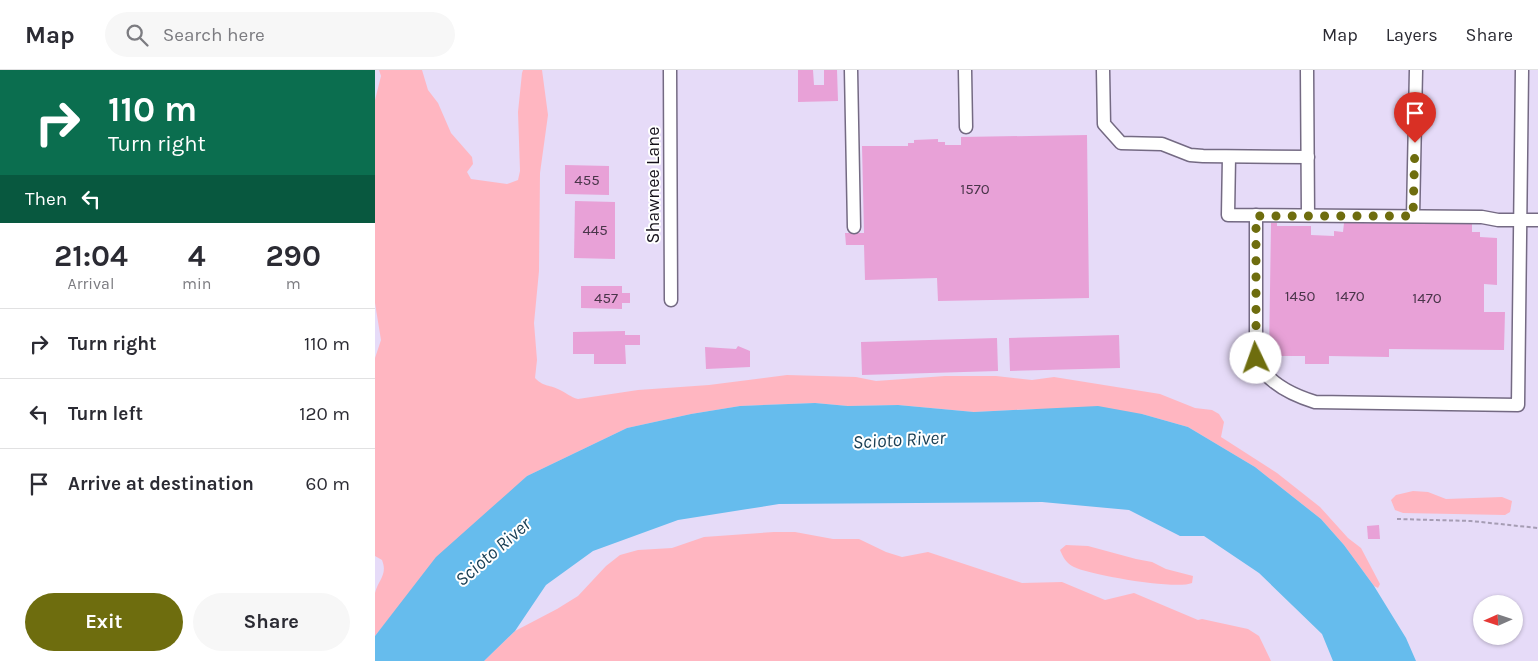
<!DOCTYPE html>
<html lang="en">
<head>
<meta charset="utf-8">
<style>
	:root { --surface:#fff; --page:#f7f7f7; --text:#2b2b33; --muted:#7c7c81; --line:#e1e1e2; --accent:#6e6d0e }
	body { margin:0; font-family:Karla,sans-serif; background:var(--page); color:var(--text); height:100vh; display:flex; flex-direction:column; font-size:19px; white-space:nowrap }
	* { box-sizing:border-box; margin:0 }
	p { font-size:16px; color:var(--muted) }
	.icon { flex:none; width:28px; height:28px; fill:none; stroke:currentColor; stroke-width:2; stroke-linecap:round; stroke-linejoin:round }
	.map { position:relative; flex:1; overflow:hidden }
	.panel { display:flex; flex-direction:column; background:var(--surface); width:375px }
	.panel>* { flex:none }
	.guide { background:#0b6e4f; color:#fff; overflow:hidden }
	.needle { width:32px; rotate:267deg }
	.fabs { position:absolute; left:1098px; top:525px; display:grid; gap:10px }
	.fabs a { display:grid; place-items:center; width:50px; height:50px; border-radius:50%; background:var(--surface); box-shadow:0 1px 4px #0004; font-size:25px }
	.pin { position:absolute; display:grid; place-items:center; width:42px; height:42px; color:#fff; margin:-51px -21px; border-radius:50% 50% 50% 0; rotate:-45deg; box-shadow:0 0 5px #0007 }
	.pin .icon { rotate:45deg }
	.me { position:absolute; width:55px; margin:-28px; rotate:357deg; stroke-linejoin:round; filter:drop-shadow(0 0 4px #0008) }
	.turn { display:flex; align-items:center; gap:18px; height:105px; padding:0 25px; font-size:22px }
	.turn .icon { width:65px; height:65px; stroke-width:2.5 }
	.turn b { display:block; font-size:35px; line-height:42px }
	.then { display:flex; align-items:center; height:48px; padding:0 25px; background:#0003; gap:10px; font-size:19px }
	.eta { display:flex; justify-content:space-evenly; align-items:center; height:85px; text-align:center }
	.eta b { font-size:30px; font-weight:700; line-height:35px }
	.action { display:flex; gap:10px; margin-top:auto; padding:10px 25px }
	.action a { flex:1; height:58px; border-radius:30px; background:var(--accent); color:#fff; font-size:20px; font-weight:700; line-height:58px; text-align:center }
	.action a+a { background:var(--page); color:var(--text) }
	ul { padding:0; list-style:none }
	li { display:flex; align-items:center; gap:15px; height:70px; padding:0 25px; border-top:1px solid var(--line) }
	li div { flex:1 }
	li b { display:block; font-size:19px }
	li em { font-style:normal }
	header { display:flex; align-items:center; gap:30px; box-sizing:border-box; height:70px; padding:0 25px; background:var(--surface); border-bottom:1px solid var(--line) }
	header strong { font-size:24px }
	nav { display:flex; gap:28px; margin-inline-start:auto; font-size:18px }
	.search { width:350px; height:45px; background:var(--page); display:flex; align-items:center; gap:12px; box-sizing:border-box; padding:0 18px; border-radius:28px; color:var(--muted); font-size:19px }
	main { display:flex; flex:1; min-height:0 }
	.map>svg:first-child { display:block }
	.green { fill:#ffb6c1 }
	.water { fill:#66bced }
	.building { fill:#e8a1d7 }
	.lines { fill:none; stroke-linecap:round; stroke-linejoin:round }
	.minor-casing { stroke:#746a83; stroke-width:15 }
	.path { stroke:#a69db4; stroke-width:2; stroke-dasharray:4 2.5; stroke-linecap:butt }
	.minor { stroke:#fff; stroke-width:12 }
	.route { stroke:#6e6d0e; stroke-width:9; stroke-dasharray:0 16.2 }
	.labels { text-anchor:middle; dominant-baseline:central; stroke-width:4; stroke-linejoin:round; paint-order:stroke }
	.number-label { font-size:15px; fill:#4a354a }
	.street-label { font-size:18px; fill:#15111b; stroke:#fff }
	.water-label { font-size:19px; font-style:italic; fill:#1c4156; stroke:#fff }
</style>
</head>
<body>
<header>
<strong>Map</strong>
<div class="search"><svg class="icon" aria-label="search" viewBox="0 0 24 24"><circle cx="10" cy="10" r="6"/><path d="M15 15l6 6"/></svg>Search here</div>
<nav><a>Map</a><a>Layers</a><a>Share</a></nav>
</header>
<main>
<section class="panel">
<div class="guide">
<div class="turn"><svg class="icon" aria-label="right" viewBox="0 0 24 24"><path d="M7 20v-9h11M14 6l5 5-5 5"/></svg><div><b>110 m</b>Turn right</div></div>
<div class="then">Then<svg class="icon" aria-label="left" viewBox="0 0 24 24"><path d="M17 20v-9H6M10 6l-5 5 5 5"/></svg></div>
</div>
<div class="eta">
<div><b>21:04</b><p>Arrival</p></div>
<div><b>4</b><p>min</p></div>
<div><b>290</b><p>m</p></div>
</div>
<ul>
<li><svg class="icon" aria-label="right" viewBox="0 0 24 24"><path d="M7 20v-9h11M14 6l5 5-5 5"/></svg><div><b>Turn right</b></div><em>110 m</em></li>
<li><svg class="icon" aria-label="left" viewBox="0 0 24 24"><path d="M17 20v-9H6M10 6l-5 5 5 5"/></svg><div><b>Turn left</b></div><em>120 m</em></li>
<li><svg class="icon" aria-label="arrive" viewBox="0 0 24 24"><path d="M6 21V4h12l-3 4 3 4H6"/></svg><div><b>Arrive at destination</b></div><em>60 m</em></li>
</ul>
<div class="action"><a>Exit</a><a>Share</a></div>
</section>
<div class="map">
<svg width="1163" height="591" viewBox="0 0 1163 591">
	<rect width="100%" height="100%" fill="#e6dbf8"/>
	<!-- green -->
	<g class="green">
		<path d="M4,0H47L53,20L63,33L76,63L97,87L98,94L92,102L96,109L132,114L143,110L145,101L143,42L147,3L148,0H167L173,45L165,103L164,201L159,253L162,290L160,308C170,318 174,314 185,320C192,323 195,327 203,329L263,320L334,315L412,305L481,307L501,311L570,306H621L657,310L679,307L785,324L820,338L837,340L844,344L849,352L846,367L902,403L945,437L973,468L986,478L1005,514L1003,518L999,516L969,475L946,449L880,397L813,357L767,344L658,339L599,342L523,335L473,336L440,333L365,336L316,344L252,358L152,406L25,535L0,566C0,553 0,535 0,523C3,510 13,505 7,490L0,486V288L6,270L0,233V30L6,6Z"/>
		<path d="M1038,421L1053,422L1071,429L1127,427L1137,431L1135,442L1130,445L1028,443L1020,440L1016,430L1021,425Z"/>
		<path d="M399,462H420L458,469H484L511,482L527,487L553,482L647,513L687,512L730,530L759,523L823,550L827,549L873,559L884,566L896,591H109L140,561L182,539L203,526L231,496L245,485L263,480L297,478L329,467Z"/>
		<path d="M691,475L713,476L761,489L777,492L791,499L818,506L817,513C801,520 715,505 699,497C691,493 688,487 685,480Z"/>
	</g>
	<!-- water -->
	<path class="water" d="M440,333L473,336L523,335L599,342L723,336L767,344L813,357L880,397L946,449L969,475L999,516L1031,568L1041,591H958L947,564L884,503L829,466H805L754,440L667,432L404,434L303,450L218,481L171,515L140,561L109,591H0V566L61,487L152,406L252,358L316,344L365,336Z"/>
	<!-- building -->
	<g class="building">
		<path d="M423,0H438L439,15H449V0H462L463,31L423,32Z"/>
		<path d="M712,65L714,228L563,231L562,208L490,210L489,175H471L470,163H489L487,76H533V73H539V70L563,69V72H570V75H586V67Z"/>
		<path d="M190,95L234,96V125L190,124Z"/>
		<path d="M200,131L240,132V189L199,188Z"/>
		<path d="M896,153H902V156H936V165L959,166V161L968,162L969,153L1097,154V162H1105V167L1122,168V215L1109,214V242H1130L1129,280L1014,279V287L954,286V294H930V286H894Z"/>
		<path d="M206,216H247V223H255V233H247V239L206,238Z"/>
		<path d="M250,261V265H265V275H250L251,294H219V284H198V262Z"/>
		<path d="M744,265L745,298L635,301L634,268Z"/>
		<path d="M622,268L623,301L487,305L486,272Z"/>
		<path d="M363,276L375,281V297L331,299L330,277L361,279Z"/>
		<path d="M1004,455L1005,469H993L992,456Z"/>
	</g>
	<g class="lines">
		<!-- minor casing -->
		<g class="minor-casing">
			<g id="minor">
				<path d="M295,0L296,230"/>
				<path d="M476,0L479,157"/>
				<path d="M590,0L591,57"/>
				<path d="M728,0L729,54L746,73L787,74L815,85L828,86L933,87"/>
				<path d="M932,0L933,145"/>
				<path d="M854,87L853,145L1107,147L1123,150H1163"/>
				<path d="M881,145V289C891,312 917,325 940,332L1143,335L1147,0"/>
				<path d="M1038,146L1041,0"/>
			</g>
		</g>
		<!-- path -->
		<path class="path" d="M1022,449L1096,451L1163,458"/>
		<!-- minor -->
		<use href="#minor" class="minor"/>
	</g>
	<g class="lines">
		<!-- route -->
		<path class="route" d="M881,288V146H1038L1040,73"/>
	</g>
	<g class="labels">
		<!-- number labels -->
		<g class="number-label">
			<text x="212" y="110">455</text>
			<text x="600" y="119">1570</text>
			<text x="220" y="160">445</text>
			<text x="925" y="226">1450</text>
			<text x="975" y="226">1470</text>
			<text x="231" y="228">457</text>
			<text x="1052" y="228">1470</text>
		</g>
		<!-- street labels -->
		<g class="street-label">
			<text transform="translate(278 115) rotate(-90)">Shawnee Lane</text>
		</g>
		<!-- water labels -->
		<g class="water-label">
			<text transform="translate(524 370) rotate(-3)">Scioto River</text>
			<text transform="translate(118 482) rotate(-41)">Scioto River</text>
		</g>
	</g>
</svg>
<div class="fabs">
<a><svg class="needle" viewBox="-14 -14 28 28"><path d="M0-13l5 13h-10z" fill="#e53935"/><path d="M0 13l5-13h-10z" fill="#7c7c81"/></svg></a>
</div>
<div class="pin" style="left:1040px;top:73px;background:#d93025"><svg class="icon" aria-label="arrive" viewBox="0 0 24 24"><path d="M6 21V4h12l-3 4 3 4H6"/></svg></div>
<svg class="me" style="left:881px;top:288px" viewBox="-20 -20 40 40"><circle r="19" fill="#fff"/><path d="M0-13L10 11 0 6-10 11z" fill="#6e6d0e"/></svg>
</div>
</main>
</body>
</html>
